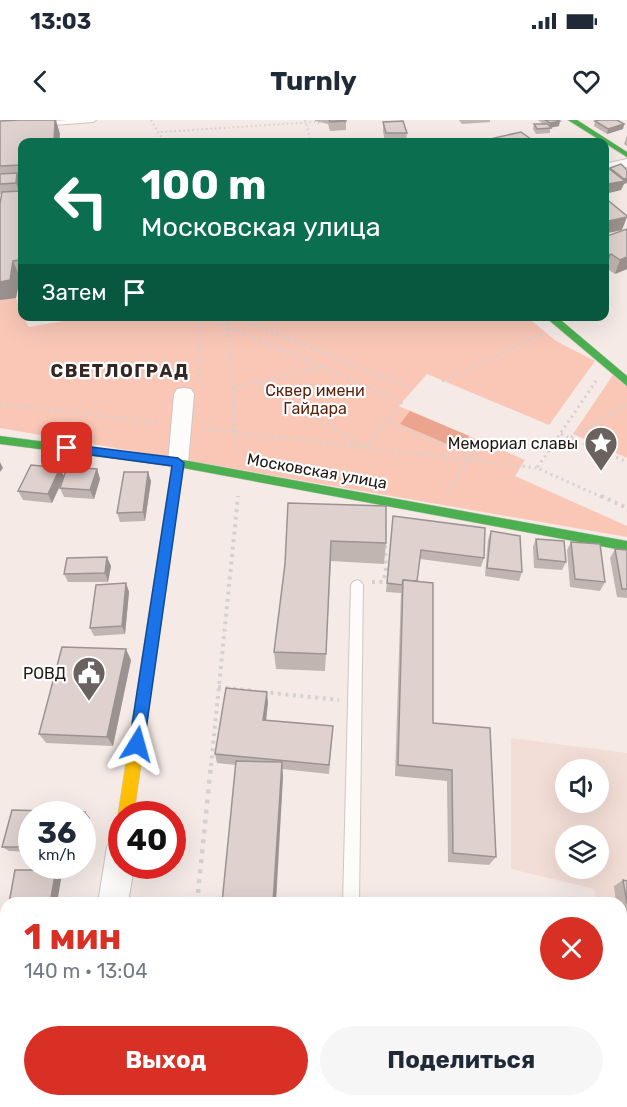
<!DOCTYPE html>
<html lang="ru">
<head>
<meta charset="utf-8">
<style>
	:root { --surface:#fff; --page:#f6f6f7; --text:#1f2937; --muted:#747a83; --accent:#d93025 }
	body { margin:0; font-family:Rubik,sans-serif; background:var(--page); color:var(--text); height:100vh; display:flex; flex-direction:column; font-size:22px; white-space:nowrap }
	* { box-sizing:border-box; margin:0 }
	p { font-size:20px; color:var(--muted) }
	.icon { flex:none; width:33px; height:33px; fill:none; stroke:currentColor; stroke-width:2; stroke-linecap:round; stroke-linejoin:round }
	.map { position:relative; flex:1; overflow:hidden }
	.drawer { position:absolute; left:0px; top:777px; width:627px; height:210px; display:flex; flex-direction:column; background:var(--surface); border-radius:18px 18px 0 0; box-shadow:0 6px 24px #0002 }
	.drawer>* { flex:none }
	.top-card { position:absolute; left:18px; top:18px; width:591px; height:183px; border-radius:12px; box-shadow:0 6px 24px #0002; background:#0b6e4f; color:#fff; overflow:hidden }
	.controls { position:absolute; left:555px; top:639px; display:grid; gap:12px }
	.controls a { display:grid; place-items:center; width:54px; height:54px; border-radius:50%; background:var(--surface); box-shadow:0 6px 24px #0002; font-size:30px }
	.speed { position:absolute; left:18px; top:681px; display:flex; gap:12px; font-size:30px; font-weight:700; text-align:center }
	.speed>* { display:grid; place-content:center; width:78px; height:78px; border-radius:50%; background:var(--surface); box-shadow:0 6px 24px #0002; line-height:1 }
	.speed small { font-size:15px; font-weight:400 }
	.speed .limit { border:9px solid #d22; background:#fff; color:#111 }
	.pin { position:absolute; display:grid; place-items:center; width:51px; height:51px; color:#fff; margin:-26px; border-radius:12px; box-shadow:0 3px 9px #0006 }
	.me { position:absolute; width:66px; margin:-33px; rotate:8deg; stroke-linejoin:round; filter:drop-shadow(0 0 4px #0008) }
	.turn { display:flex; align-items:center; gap:21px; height:126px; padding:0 24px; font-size:27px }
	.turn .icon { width:78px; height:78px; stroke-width:2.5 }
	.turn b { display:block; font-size:42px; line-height:51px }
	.then { display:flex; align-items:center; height:57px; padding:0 24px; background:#0003; gap:12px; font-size:22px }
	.round { display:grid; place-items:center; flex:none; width:63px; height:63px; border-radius:32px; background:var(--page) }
	.head { display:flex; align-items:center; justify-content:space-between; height:102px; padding:0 24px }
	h1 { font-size:36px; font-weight:700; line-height:45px; color:var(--accent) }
	.primary-button { display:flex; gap:12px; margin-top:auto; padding:12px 24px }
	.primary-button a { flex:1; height:69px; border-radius:36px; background:var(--accent); color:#fff; font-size:24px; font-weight:700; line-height:69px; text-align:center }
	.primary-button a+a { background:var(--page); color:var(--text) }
	.status { display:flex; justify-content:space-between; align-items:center; height:42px; padding:0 30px; background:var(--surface); direction:ltr }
	.status svg { height:16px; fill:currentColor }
	header { display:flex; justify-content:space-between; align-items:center; height:78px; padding:0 24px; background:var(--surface); font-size:27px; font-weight:700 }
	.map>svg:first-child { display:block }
	.built { fill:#f3ded7; fill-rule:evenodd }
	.green { fill:#fac7b7 }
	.water { fill:#eba48d }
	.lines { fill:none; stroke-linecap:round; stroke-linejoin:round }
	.lane-casing { stroke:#cec6c2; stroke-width:2 }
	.street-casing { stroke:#cec6c2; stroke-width:2 }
	.fast-casing { stroke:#cec6c2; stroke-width:1 }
	.slow-casing { stroke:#cec6c2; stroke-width:1 }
	.path-far3 { stroke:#d5d1d0; stroke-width:2; stroke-dasharray:1.5 3; stroke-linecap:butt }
	.path-far2 { stroke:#d5d1d0; stroke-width:3; stroke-dasharray:2 4; stroke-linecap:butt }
	.path-far1 { stroke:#d5d1d0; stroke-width:4; stroke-dasharray:3 4.5; stroke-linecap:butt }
	.path { stroke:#d5d1d0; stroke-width:4.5; stroke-dasharray:4 6; stroke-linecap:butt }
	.lane { fill:#fefcfb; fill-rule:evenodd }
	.street { fill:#fefcfb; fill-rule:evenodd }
	.fast { fill:#4caf50; fill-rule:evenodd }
	.slow { fill:#ffc107; fill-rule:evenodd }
	.wall { fill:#c0b5b1 }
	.shaded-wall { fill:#9c9390 }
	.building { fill:#dfd2ce; stroke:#9c9390; stroke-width:1.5 }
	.route { fill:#1a73e8; stroke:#114b97; stroke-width:1.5 }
	.labels { text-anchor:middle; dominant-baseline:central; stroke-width:4.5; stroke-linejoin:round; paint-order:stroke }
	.park-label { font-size:16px; fill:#5c1f0a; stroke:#fff }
	.poi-label { font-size:16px; fill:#201916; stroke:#fff; text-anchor:end }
	.street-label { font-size:16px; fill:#201916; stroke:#fff }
	.far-district-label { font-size:18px; font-weight:bold; letter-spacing:1.5px; fill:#352622; stroke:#fff }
</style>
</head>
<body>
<div class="status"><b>13:03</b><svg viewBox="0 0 49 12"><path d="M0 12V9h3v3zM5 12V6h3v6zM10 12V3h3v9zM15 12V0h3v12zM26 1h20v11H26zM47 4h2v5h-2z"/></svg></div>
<header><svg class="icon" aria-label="back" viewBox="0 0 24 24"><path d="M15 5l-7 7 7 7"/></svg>Turnly<svg class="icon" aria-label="heart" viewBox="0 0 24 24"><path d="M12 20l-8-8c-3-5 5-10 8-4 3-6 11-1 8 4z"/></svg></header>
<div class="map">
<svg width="627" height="987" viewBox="0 0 627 987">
	<rect width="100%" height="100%" fill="#f5eae6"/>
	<!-- built -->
	<path class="built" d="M511,618L627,633V962H624L621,941V783H596L594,769L511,749ZM566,650H598V682H566ZM566,716H598V748H566Z"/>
	<!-- green -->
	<g class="green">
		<path d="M16,178L22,196L29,207L92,196L527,197L556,221L595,241L549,305L427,254L399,286L525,340L515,356L627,406V417L0,308V180Z"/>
		<path d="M613,255L627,267V338L573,314Z"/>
	</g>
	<!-- water -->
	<path class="water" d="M410,291L469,316L459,329L400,304Z"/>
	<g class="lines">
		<!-- lane casing -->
		<g class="lane-casing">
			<g id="lane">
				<path d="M67,0H96L93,2L41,6L38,4L41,2Z"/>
				<path d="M357,460L361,462L363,465L359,783H343L351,465L353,462Z"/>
				<path d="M587,981H605L606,987H588Z"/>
			</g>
		</g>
		<!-- street casing -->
		<g class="street-casing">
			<g id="street">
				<path d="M627,39V47L604,52V44Z"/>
				<path d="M184,268L191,269L194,274L188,343L185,348L178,351L171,348L168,343L174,274L177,269Z"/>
				<path d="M122,713V746H134L128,783H98L107,727L112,717Z"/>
			</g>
		</g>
		<!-- fast casing -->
		<g class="fast-casing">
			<g id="fast">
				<path d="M568,0H577L627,32V37Z"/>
				<path d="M544,196H556L627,256V266Z"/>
				<path d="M0,316L178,339L627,421V431L178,347L0,324Z"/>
				<rect x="0" y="934" width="6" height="20"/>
				<path d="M75,981H95L94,987H74Z"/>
			</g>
		</g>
		<!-- slow casing -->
		<g class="slow-casing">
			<g id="slow">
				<path d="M178,339L184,343L134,694H122V700L118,694L172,343Z"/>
				<path d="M378,981H443L446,987H381Z"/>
			</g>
		</g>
		<!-- path-far3 -->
		<g class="path-far3">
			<path d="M151,0L164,22"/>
			<path d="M305,0L311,22"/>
			<path d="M161,12L315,2L321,4"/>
		</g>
		<!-- path-far2 -->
		<g class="path-far2">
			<path d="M204,196L402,282L365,328L257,261"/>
			<path d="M226,196L233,267L235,333"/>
			<path d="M232,196L413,269"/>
			<path d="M442,261L544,214"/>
			<path d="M596,261L537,348L604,378"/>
			<path d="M199,262L200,196"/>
			<path d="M233,267L321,247"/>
			<path d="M0,284L161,303"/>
			<path d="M386,301L471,336"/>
			<path d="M201,308L537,348"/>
			<path d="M561,314L627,342"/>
			<path d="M571,317L627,284"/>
			<path d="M447,372L481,321"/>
		</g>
		<!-- path-far1 -->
		<g class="path-far1">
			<path d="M601,376L627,388"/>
			<path d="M372,462H383L386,452L385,424"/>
			<path d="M218,567L256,571"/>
			<path d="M263,572L339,580"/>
			<path d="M211,646L238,376"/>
		</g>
		<!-- path -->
		<path class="path" d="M197,783L211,645"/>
		<!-- lane -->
		<use href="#lane" class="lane"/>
		<!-- street -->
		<use href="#street" class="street"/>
		<!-- fast -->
		<use href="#fast" class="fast"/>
		<!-- slow -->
		<use href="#slow" class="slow"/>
	</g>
	<!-- wall -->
	<g class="wall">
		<path d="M315,0H346V10L330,11L328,4L315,1Z"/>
		<path d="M459,0H490V2L462,4Z"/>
		<path d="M538,0H559V6L550,8V13L536,14L533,9L534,4H543Z"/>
		<path d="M0,1L60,14L59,22H22V62H20L19,71H22V158H20L16,178L0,180V83L2,74H0Z"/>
		<path d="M595,1L624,4L623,9L607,14L594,6Z"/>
		<path d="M383,2L407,13L406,22H385L383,11Z"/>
		<path d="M627,15V26L624,24Z"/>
		<path d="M494,18L535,22H493Z"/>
		<path d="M604,45L624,64L621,70L604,73Z"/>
		<path d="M604,117L627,149L615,154L606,148Z"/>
		<path d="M60,348L64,357L52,383L23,380L18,371Z"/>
		<path d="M97,349L100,359L94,379L64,377L60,368Z"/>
		<path d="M151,361L145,401L120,402L117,393Z"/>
		<path d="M288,383L386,423L384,444L331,441L325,551L276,549L274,532L285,444Z"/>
		<path d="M392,405L484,438L481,447L420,439L417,461L433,603L496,737L489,745L448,742L447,661L395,656L401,473L386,472Z"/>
		<path d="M491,411L522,452L519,461L485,456L488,420Z"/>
		<path d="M536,419L566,442L562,450L534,448L533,427Z"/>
		<path d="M571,422L605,462L600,471L570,467L567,430Z"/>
		<path d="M615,429L627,430V478L617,477L610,438Z"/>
		<path d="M111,446L108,462H68L64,454Z"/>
		<path d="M126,463L129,472L125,514L94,516L90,508Z"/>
		<path d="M131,540L113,626L46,623L39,614Z"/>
		<path d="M268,582L266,600L333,606L329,654L282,649L283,657L236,645L217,643L215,634Z"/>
		<path d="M12,690L85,692L90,698L83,734H82V694H32V732L9,731L2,727Z"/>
		<path d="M623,760L627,761V833L624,832L621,812V783H616L614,766Z"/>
		<rect x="0" y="986" width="45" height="1"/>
	</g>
	<!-- shaded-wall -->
	<g class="shaded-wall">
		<path d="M55,0H56L60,14L59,22H54Z"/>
		<path d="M560,1L559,6L549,8L550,3Z"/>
		<path d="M624,4L623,9L607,14L608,9Z"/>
		<path d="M17,53L20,62L19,72L16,63Z"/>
		<path d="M627,58V63L624,64L621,70L605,74L608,64Z"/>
		<path d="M627,97L622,110L604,114V102Z"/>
		<path d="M22,124V148L20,140Z"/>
		<path d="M611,134L606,148H604V136Z"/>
		<path d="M627,137V149L615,154L620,140Z"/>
		<path d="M13,141L20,158L16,178L0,180V162Z"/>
		<path d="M0,342L3,348L0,352Z"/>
		<path d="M60,348L64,357L52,383L48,374Z"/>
		<path d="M97,349L100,359L94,379L90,370Z"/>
		<path d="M148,352L151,361L145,401L143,392Z"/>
		<path d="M107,437L111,446L108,462L105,453Z"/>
		<path d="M126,463L129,472L125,514L122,506Z"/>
		<path d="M126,529L131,540L113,626L107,617Z"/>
		<path d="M267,572L268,582L265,610L263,600Z"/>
		<path d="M282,642L283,657L276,783H273Z"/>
		<path d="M85,692L90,698L83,734L82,733V707Z"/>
		<path d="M56,750L62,754L57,783H50Z"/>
		<path d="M6,840V877L4,889L0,888V869Z"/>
	</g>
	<!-- building -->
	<g class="building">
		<path d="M19,0H55L54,22H22V45L0,46V1Z"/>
		<path d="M329,0H346V1L330,2Z"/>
		<path d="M545,0H559L560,1L550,3Z"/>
		<path d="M600,0H617L624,4L608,9L595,1Z"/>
		<path d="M403,1L407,13H386L383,2Z"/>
		<path d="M534,4H548L551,8L537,9Z"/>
		<path d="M521,12L535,22H500L494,18Z"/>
		<path d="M591,20L594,22H580Z"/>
		<path d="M621,44L627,50V58L624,59L610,48Z"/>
		<path d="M604,45L625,61L608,64L604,61Z"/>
		<path d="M17,53L16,63L0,64V54Z"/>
		<path d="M22,71V124L20,140L13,141L10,160L0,162V84L2,72Z"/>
		<path d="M604,77L627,96V97L604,102Z"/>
		<path d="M627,109V137L620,140L611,134L604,136V117Z"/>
		<path d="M31,345L60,348L48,374L18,371Z"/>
		<path d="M67,347L97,349L90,370L60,368Z"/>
		<path d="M124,352H148L143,392L117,393Z"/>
		<path d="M288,383L386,386V423L331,421L326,534L274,532L285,444Z"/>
		<path d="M393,396L485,408L484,438L421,430L417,461L403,460L402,465L387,463Z"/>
		<path d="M491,411L520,416L522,452L487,448Z"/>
		<path d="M536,419L564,421L566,442L538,439Z"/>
		<path d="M571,422L600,424L605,462L575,459Z"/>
		<path d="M615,429L627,430V469H622Z"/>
		<path d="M107,437L105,453L64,454L67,438Z"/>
		<path d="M403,460L433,463V603L490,608L496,737L453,733L452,650L398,645Z"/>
		<path d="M126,463L122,506L90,508L96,465Z"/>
		<path d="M62,527L126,529L107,617L39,614Z"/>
		<path d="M226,568L267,572L263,600L333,606L329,645L215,634Z"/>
		<path d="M236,641L282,642L273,783H222Z"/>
		<path d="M12,690L85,692L82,707V694H32V727H2Z"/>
		<path d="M15,750H56L50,783H9Z"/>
		<path d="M623,760L627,761V783Z"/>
		<path d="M6,796V808H3Z"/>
		<path d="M0,815H6V840L0,869Z"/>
	</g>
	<!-- route -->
	<path class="route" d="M67,324L178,338L184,343L144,624L142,629L137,631L131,629L129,624L172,346L63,331L61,328Z"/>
	<!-- icons -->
	<defs>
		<g id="sight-pin" transform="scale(1.725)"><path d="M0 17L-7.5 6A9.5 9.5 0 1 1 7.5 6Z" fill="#6b625f" stroke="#fff"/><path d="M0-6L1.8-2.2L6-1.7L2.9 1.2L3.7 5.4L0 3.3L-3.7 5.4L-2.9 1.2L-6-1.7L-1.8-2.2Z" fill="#fff"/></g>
		<g id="civic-pin" transform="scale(1.725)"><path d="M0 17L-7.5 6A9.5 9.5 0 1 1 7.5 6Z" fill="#6b625f" stroke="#fff"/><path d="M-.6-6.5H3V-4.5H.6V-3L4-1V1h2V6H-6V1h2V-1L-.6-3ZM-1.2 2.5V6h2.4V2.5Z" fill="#fff"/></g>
	</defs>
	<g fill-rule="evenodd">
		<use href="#sight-pin" x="601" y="323"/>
		<use href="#civic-pin" x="89" y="553"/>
	</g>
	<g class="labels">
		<!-- park labels -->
		<g class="park-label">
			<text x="315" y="270">Сквер имени<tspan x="315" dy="18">Гайдара</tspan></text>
		</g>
		<!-- poi labels -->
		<g class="poi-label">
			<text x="578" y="323">Мемориал славы</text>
			<text x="66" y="553">РОВД</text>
		</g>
		<!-- street labels -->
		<g class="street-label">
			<text transform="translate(317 351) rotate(10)">Московская улица</text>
		</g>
		<!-- far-district labels -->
		<g class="far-district-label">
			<text x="120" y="251">СВЕТЛОГРАД</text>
		</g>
	</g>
</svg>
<div class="controls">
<a><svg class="icon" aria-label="sound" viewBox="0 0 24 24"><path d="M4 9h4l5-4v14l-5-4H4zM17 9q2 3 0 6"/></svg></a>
<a><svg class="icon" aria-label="layers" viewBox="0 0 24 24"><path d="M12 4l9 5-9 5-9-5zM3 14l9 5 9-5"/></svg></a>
</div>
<div class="speed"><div>36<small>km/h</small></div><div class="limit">40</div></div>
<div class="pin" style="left:67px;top:328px;background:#d93025"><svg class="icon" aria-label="arrive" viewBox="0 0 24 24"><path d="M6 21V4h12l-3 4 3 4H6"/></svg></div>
<svg class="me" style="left:137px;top:624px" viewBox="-20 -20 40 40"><path d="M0-17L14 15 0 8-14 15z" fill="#1a73e8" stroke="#fff" stroke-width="4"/></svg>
<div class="top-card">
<div class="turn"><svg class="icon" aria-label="left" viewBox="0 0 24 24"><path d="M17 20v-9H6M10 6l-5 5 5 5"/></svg><div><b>100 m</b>Московская улица</div></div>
<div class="then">Затем<svg class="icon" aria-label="arrive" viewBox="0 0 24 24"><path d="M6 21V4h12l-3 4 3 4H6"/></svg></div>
</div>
<section class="drawer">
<div class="head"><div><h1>1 мин</h1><p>140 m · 13:04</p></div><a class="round" style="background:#d93025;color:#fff"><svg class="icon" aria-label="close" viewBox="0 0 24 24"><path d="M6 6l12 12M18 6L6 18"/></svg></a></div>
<div class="primary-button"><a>Выход</a><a>Поделиться</a></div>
</section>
</div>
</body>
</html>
